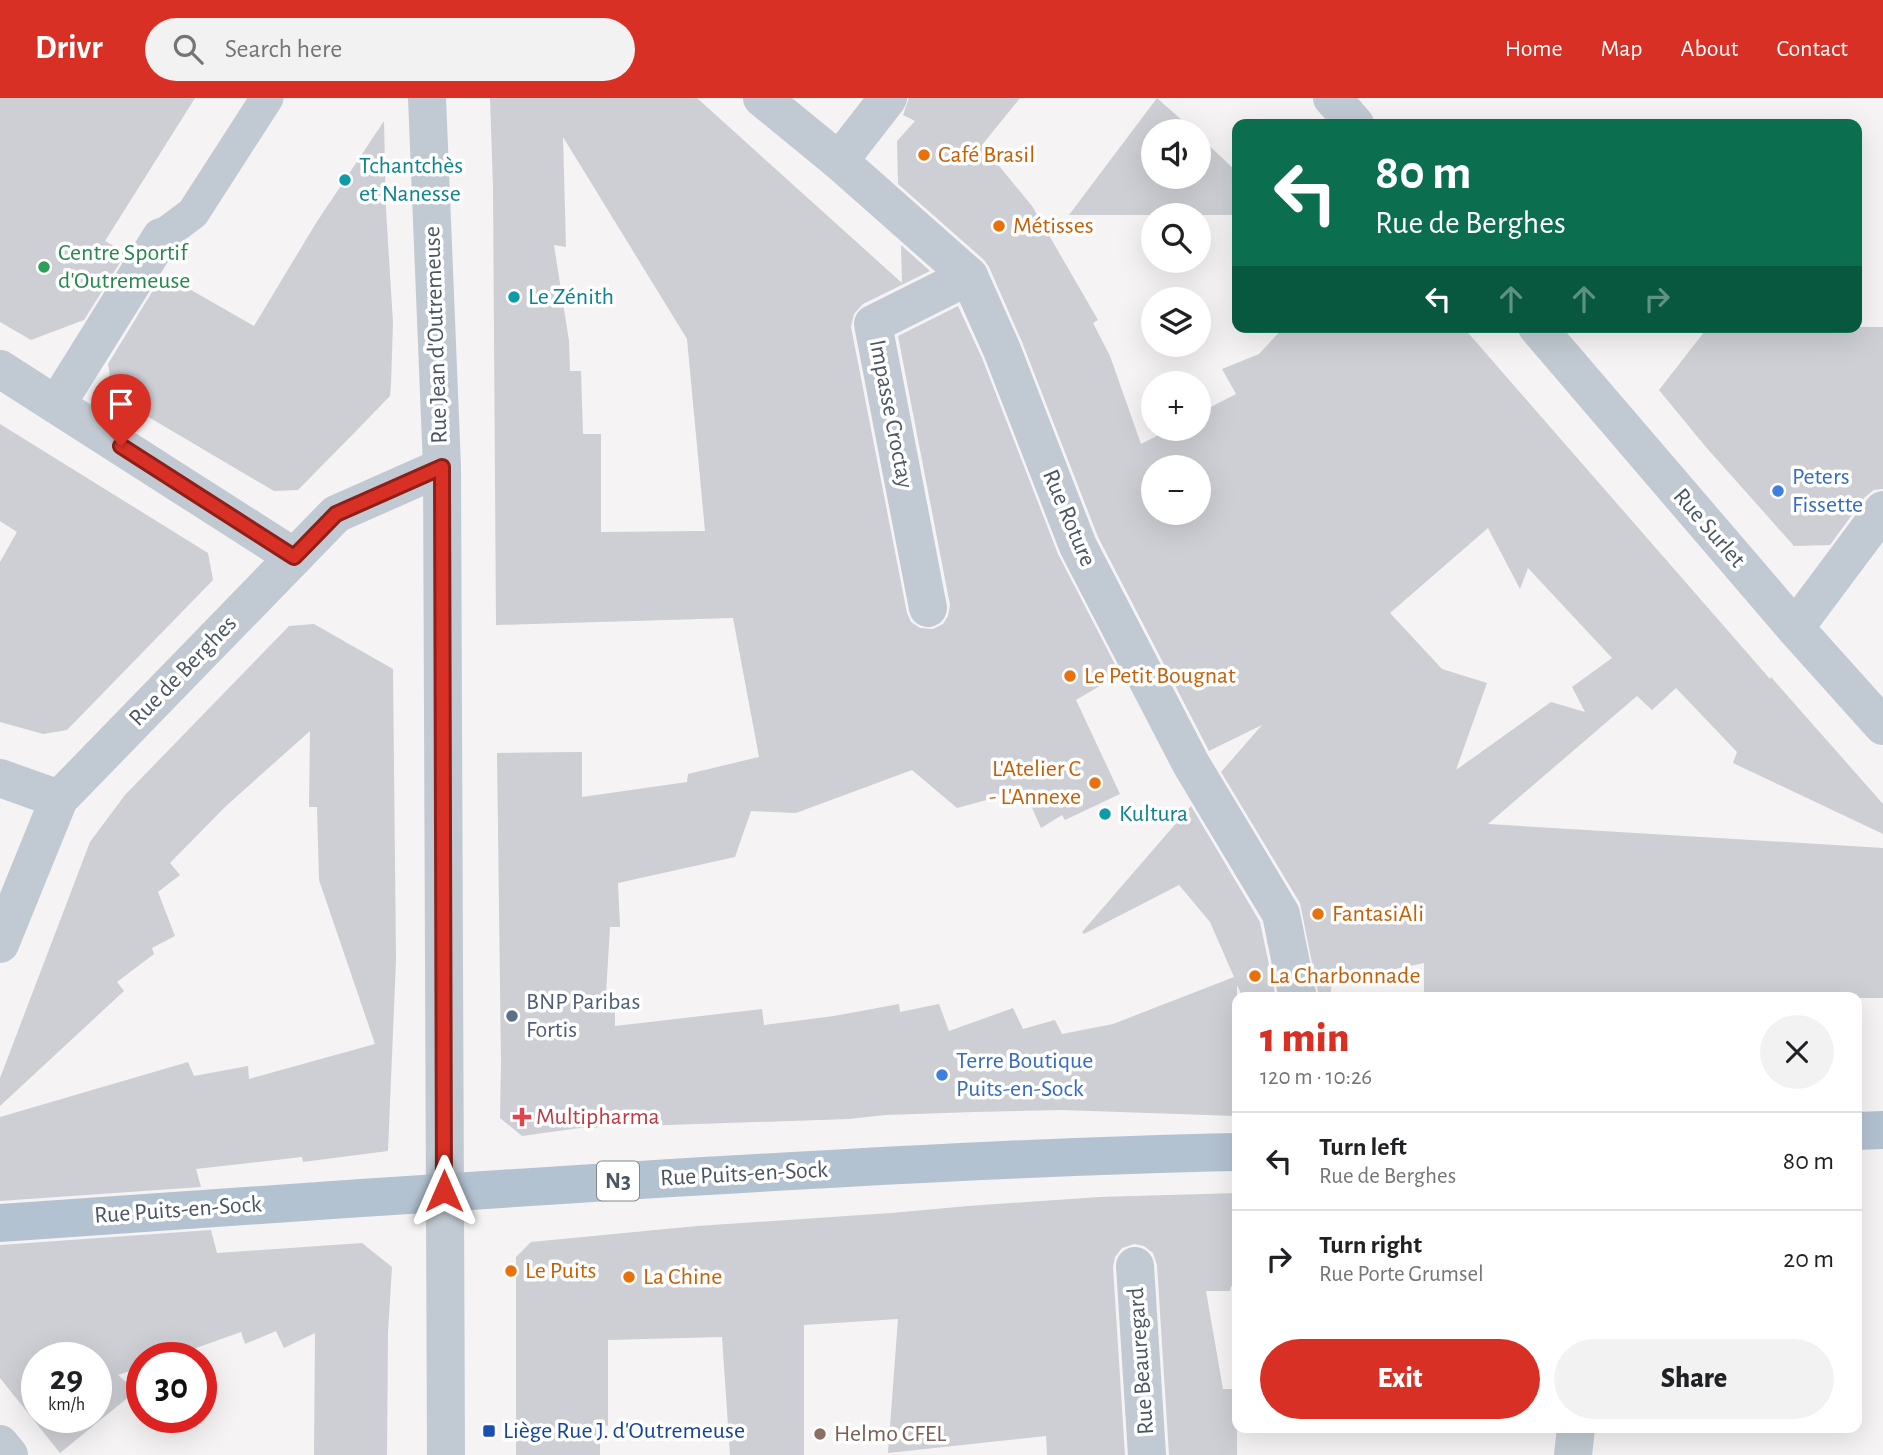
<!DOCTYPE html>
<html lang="en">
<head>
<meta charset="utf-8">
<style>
	:root { --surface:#fff; --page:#f2f2f2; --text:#202124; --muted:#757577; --line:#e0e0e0; --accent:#d93025 }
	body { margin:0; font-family:"Alegreya Sans",sans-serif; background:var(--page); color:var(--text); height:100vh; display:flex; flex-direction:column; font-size:26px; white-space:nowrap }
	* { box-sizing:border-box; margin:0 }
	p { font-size:23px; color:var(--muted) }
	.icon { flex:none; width:38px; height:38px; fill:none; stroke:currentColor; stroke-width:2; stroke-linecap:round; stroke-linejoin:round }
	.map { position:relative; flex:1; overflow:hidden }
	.panel { position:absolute; left:1232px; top:894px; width:630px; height:441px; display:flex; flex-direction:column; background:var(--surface); border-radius:14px; box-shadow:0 7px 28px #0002 }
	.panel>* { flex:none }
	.top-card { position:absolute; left:1232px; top:21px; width:630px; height:214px; border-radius:14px; box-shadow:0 7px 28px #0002; background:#0b6e4f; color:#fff; overflow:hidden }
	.controls { position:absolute; left:1141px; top:21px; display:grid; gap:14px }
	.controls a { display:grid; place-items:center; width:70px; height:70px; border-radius:50%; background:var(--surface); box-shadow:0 7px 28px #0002; font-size:35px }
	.speed { position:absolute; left:21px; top:1244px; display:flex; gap:14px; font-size:35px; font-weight:700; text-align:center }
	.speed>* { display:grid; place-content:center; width:91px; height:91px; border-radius:50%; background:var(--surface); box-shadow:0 7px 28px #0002; line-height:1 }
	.speed small { font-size:18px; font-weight:400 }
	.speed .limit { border:10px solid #d22; background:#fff; color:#111 }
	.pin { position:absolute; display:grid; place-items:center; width:60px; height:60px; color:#fff; margin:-72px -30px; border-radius:50% 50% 50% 0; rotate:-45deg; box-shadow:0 0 7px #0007 }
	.pin .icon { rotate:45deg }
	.me { position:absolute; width:77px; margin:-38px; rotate:0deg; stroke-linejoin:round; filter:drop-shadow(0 0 5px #0008) }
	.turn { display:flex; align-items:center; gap:24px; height:147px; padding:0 28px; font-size:32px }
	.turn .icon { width:91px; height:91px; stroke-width:2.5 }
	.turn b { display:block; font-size:49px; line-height:60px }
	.lanes { display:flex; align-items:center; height:66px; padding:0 28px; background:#0003; justify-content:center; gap:35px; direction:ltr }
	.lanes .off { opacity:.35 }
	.round { display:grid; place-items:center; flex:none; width:74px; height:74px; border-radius:37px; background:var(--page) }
	.headline { display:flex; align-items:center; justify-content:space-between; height:119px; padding:0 28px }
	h1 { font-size:42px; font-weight:800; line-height:52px; color:var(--accent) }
	.cta { display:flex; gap:14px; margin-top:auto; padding:14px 28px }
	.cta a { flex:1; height:80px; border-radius:42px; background:var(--accent); color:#fff; font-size:28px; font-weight:800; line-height:80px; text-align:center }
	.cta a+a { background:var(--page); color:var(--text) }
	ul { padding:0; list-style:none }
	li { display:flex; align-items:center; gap:21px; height:98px; padding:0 28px; border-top:2px solid var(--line) }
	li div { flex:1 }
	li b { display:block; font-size:26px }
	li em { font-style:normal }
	header { display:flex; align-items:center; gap:42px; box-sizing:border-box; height:98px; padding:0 35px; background:var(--accent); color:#fff }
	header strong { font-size:33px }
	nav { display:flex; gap:38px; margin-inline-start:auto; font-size:24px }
	.search { width:490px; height:63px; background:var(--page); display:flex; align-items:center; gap:18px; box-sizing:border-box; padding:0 24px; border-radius:38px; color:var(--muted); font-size:26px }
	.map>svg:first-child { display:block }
	.building { fill:#cdcfd5; fill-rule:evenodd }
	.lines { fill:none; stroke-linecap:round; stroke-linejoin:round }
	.service { stroke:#c1cad2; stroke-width:33 }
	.pedestrian { stroke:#c1cad2; stroke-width:38 }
	.minor { stroke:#c1cad2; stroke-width:38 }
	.tertiary { stroke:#c1cad2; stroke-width:38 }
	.primary { stroke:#b3c2d1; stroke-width:38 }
	.route-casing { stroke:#8d1f18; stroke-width:18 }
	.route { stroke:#d93025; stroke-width:12 }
	.food-dot { fill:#e8710a; stroke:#fff; stroke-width:2.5 }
	.culture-dot { fill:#0f9aa8; stroke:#fff; stroke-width:2.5 }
	.leisure-dot { fill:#2e9e5b; stroke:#fff; stroke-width:2.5 }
	.shop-dot { fill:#3f7fe0; stroke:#fff; stroke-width:2.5 }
	.service-dot { fill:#5c6f8a; stroke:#fff; stroke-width:2.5 }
	.health-dot { fill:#e0444e; stroke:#fff; stroke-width:2.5 }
	.transit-dot { fill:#1a4fb4; stroke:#fff; stroke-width:2.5 }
	.education-dot { fill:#8d6e63; stroke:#fff; stroke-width:2.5 }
	.labels { text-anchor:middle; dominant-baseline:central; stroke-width:7; stroke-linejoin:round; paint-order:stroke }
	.shield { fill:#fff; stroke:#808990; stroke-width:2 }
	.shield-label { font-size:23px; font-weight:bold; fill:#4a5661 }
	.food-label { font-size:24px; fill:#c56008; stroke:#fff; text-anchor:start }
	.culture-label { font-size:24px; fill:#0d838f; stroke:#fff; text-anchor:start }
	.leisure-label { font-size:24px; fill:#27864d; stroke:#fff; text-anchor:start }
	.street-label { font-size:24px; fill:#4a5661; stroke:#fff }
	.shop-label { font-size:24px; fill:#366cbe; stroke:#fff; text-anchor:start }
	.service-label { font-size:24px; fill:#4e5e75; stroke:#fff; text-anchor:start }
	.health-label { font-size:24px; fill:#be3a42; stroke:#fff; text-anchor:start }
	.transit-label { font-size:24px; fill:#164399; stroke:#fff; text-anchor:start }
	.education-label { font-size:24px; fill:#785e54; stroke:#fff; text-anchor:start }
</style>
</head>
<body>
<header>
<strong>Drivr</strong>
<div class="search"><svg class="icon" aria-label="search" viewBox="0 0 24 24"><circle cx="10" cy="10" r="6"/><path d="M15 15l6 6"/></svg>Search here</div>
<nav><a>Home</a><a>Map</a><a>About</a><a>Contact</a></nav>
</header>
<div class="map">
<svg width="1883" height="1357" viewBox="0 0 1883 1357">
	<rect width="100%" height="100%" fill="#f5f3f3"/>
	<!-- building -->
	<g class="building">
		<path d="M0,0H195L105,143L126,155L84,222L31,242L0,224Z"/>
		<path d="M490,0H697L902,185L901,147L930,173L863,206L854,216L851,229L907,515L911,524L920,530L933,531L943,526L948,518L950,507L898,238L958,208L982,260L1058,456L1120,576L1076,602L1120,696L1065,722L1062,717L1041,730L1024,692L957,710L912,672L796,715L751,713L735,759L618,785L620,829H610L605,913L615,914V928L762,911L764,927L834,918L899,906L900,914L939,906L949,933L1013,910L1023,931L1055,922L1062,936L1113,926L1234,879L1210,824L1179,787L1084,836L1082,834L1191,708L1260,824L1276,900H1243L1237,887V1018L1061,1012L974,1014L885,1017L849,1021L580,1030L522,1038L500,1020L501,964L497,655L582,654V699L687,684L688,676L759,659L733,520L496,527L493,89ZM563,39L687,241L705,433L601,434V336H583L581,273H570L569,243L554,147L566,149Z"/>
		<path d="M909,0H1020L982,47L1032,108L1098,222L1093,225L1110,258L1141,346L1170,331H1199V315L1236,296L1222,271L1259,256L1284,229H1463L1770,581L1771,579L1883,706V736L1733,665L1737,654L1676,590L1652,612L1637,598L1488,726L1883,750V900H1424V865L1332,884L1330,900H1319L1300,805L1221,674L1262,627L1209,653L1098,439L1022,244L989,169L984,162L898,86L897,43L915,23L903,17ZM1153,369H1199V415H1153ZM1488,430L1520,491L1528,470L1612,560L1572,589L1585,614L1551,604L1456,672L1487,585L1442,571L1390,515Z"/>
		<path d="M1157,0L1194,33H1153V79H1199V38L1237,74V117H1069Z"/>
		<path d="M384,23L386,111L393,225L391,287L390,298L358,331L298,392L274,393L113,298L108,266L163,176L254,228L316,125Z"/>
		<path d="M1708,229H1883V391L1874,392L1865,399L1830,447L1794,448L1705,348L1659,292Z"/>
		<path d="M0,326L208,455L213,482L67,632L43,636L0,624V464L17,434L0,423Z"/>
		<path d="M314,526L393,571L396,862L388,1053L303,1064L302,1059L196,1071L201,1089L0,1103V1019L188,964L194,978L248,968L249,981L375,946L319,782L317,709H309L310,633L225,709L170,765L180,777L158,794L175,838L152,850L154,856L117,884L124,893L0,1008V980L90,744L125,697L289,528Z"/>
		<path d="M1237,1095V1188H1231L1230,1193H1206L1223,1291H1237V1357H1169L1157,1167L1153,1155L1144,1148L1134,1146L1122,1150L1115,1159L1113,1169L1125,1357H1047L1046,1338L888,1355L898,1221L804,1227V1357H730L722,1239L608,1242V1328L600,1326V1357H516V1159L531,1144L697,1128L891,1115L968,1108L1100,1099Z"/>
		<path d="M211,1132L217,1155L362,1145L392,1169L388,1235L387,1357H314L315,1235L284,1250L276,1233L245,1246L241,1234L168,1260H142V1269L118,1277L136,1293L60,1355L0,1280V1147ZM37,1260H96V1320H37Z"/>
	</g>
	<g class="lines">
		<!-- service -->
		<path class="service" d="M161,139L193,115L267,0"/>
		<!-- pedestrian -->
		<g class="pedestrian">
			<path d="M762,0L839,63L969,178L1002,252L1078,448L1191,666L1281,816L1298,900"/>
			<path d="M839,63L888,0"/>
			<path d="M57,306L161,139"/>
			<path d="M928,510L873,226L969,178"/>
			<path d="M1135,1168L1147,1357"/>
		</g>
		<!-- minor -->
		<g class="minor">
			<path d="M427,0L442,369L446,1357"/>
			<path d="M0,271L294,459"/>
			<path d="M1795,530L1883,412"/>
			<path d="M0,680L59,701"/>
			<path d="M0,846L59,701L336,416L442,369"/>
			<path d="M0,1346L9,1357"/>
			<path d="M1573,1357L1576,1330"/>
		</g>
		<!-- tertiary -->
		<g class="tertiary">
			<path d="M1332,0L1355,26"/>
			<path d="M1537,229L1795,530L1883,628"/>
		</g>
		<!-- primary -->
		<g class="primary">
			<path d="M1857,1033L1883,1032"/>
			<path d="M0,1125C224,1109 447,1094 671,1080C860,1069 1048,1058 1237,1054"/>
		</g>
	</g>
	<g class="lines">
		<!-- route casing -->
		<g class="route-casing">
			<path id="route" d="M121,348L294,459L336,416L442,369L444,1093"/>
		</g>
		<!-- route -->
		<use href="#route" class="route"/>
	</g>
	<!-- markers -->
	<g class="food-dot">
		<circle cx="924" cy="57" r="7"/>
		<circle cx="999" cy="128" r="7"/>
		<circle cx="1070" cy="578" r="7"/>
		<circle cx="1095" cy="685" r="7"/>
		<circle cx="1318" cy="816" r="7"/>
		<circle cx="1255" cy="878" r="7"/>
		<circle cx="511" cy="1173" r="7"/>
		<circle cx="629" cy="1179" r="7"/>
	</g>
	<g class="culture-dot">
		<circle cx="345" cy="82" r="7"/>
		<circle cx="514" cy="199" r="7"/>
		<circle cx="1105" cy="716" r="7"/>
	</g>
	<circle class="leisure-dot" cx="44" cy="169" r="7"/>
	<g class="shop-dot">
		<circle cx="1778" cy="393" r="7"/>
		<circle cx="942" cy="977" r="7"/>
	</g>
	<circle class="service-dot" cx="512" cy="918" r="7"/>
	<path class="health-dot" d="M518.5 1008.5h7v7h7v7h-7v7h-7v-7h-7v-7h7z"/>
	<rect class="transit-dot" x="482" y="1326" width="14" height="14" rx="3.5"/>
	<circle class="education-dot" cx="820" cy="1336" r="7"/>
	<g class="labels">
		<!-- shield labels -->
		<rect class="shield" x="597" y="1063.5" width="42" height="39" rx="5"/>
		<g class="shield-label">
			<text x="618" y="1083">N3</text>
		</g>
		<!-- food labels -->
		<g class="food-label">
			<text x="938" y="57">Café Brasil</text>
			<text x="1013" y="128">Métisses</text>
			<text x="1084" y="578">Le Petit Bougnat</text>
			<text x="1081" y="671" text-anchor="end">L'Atelier C<tspan x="1081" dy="28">- L'Annexe</tspan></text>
			<text x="1332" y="816">FantasiAli</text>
			<text x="1269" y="878">La Charbonnade</text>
			<text x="525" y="1173">Le Puits</text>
			<text x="643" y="1179">La Chine</text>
		</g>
		<!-- culture labels -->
		<g class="culture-label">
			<text x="359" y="68">Tchantchès<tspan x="359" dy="28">et Nanesse</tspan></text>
			<text x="528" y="199">Le Zénith</text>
			<text x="1119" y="716">Kultura</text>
		</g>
		<!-- leisure labels -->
		<g class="leisure-label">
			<text x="58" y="155">Centre Sportif<tspan x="58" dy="28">d'Outremeuse</tspan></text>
		</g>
		<!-- street labels -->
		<g class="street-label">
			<text transform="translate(436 237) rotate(-92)">Rue Jean d'Outremeuse</text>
			<text transform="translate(891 316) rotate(79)">Impasse Croctay</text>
			<text transform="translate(1069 420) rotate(67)">Rue Roture</text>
			<text transform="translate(1709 430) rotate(49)">Rue Surlet</text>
			<text transform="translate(183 573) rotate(-46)">Rue de Berghes</text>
			<text transform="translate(744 1076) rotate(-3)">Rue Puits-en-Sock</text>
			<text transform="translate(178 1112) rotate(-4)">Rue Puits-en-Sock</text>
			<text transform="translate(1141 1263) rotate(-94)">Rue Beauregard</text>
		</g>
		<!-- shop labels -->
		<g class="shop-label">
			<text x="1792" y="379">Peters<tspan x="1792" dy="28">Fissette</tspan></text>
			<text x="956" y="963">Terre Boutique<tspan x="956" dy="28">Puits-en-Sock</tspan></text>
		</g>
		<!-- service labels -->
		<g class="service-label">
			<text x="526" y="904">BNP Paribas<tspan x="526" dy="28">Fortis</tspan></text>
		</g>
		<!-- health labels -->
		<g class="health-label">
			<text x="536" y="1019">Multipharma</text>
		</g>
		<!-- transit labels -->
		<g class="transit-label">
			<text x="503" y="1333">Liège Rue J. d'Outremeuse</text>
		</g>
		<!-- education labels -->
		<g class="education-label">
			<text x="834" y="1336">Helmo CFEL</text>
		</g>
	</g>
</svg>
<div class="controls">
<a><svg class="icon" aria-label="sound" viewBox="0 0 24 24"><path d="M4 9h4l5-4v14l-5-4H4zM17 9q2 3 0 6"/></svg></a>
<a><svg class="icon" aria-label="search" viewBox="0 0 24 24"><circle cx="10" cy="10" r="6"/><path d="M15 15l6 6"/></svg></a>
<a><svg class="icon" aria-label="layers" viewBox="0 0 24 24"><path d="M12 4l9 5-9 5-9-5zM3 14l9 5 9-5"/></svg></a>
<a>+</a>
<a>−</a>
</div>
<div class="speed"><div>29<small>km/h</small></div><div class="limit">30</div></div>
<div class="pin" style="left:121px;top:348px;background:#d93025"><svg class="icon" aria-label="arrive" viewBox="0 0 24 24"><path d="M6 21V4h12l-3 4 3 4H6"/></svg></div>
<svg class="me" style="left:444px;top:1093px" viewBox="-20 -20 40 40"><path d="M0-17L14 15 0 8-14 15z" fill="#d93025" stroke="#fff" stroke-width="4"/></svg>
<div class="top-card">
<div class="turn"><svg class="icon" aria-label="left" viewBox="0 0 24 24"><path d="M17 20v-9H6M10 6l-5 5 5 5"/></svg><div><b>80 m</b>Rue de Berghes</div></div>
<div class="lanes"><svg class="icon" aria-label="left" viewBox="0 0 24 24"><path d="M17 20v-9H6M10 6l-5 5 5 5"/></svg><svg class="icon off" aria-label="ahead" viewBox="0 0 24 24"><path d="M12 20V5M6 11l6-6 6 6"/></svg><svg class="icon off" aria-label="ahead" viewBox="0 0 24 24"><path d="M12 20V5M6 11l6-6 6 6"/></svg><svg class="icon off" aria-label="right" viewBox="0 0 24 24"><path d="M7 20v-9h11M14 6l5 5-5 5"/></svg></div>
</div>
<section class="panel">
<div class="headline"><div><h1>1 min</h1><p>120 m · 10:26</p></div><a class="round"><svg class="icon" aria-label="close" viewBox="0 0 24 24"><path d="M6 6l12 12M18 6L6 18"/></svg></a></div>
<ul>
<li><svg class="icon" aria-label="left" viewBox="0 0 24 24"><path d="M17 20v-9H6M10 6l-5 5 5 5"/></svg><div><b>Turn left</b><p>Rue de Berghes</p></div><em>80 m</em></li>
<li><svg class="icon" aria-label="right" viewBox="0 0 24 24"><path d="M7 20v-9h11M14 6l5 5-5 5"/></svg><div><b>Turn right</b><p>Rue Porte Grumsel</p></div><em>20 m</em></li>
</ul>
<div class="cta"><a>Exit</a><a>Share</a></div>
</section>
</div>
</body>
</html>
